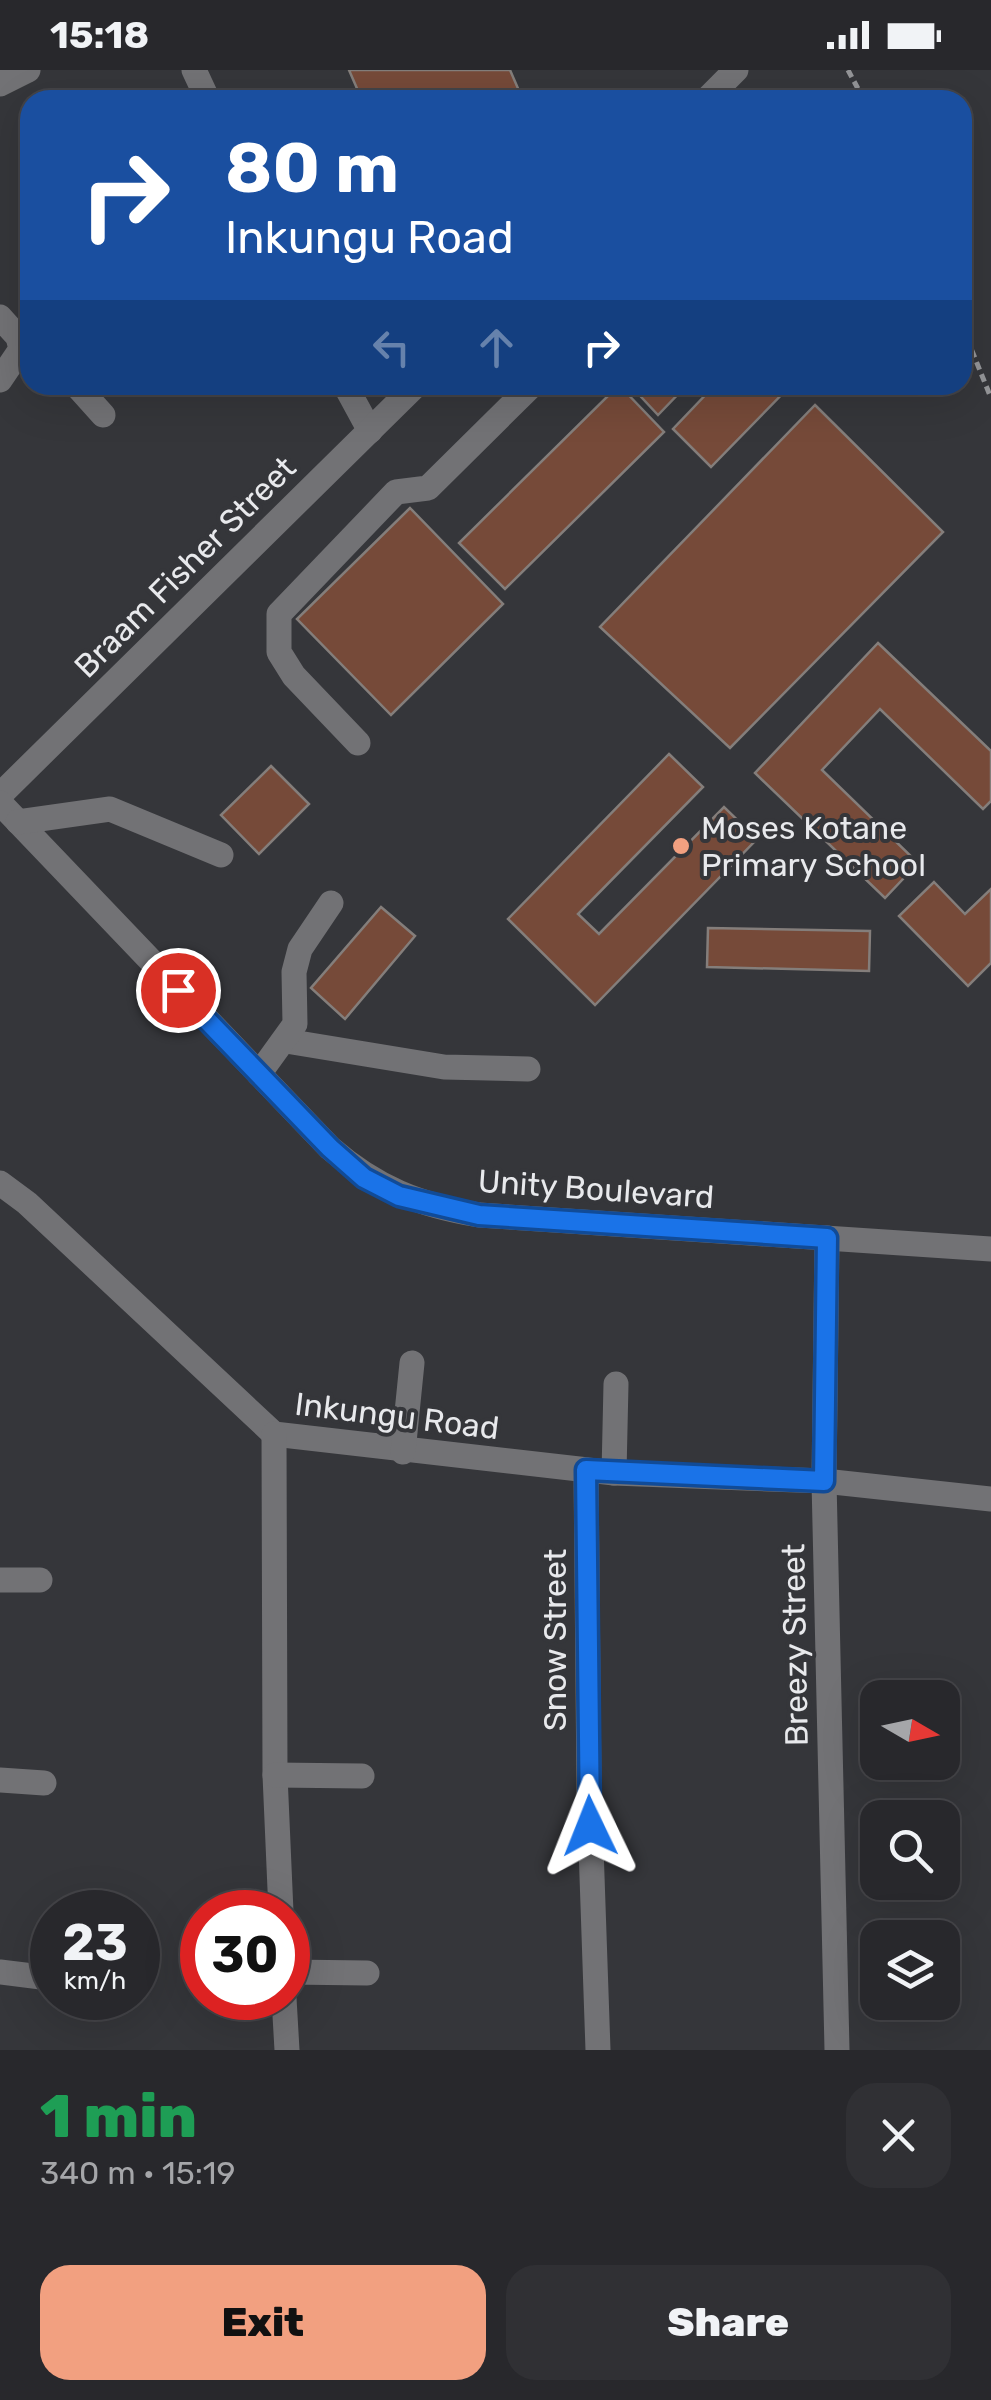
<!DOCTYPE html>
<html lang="en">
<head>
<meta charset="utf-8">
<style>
	:root { --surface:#28282c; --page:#303034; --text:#f1f3f6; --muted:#a5a6a9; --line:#444448; --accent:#f2a080 }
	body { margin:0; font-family:Rubik,sans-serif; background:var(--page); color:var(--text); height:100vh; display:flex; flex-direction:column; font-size:38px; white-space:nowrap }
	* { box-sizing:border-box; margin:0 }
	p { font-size:32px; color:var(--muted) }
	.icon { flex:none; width:55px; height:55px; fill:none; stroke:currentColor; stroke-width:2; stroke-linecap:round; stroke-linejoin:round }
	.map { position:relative; height:1980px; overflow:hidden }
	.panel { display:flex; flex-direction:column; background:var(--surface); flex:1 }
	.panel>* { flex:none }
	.top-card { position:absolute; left:20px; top:20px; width:952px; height:305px; border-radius:30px; box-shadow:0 10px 40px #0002,0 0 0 2px var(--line); background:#1a4fa0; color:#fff; overflow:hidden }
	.needle { width:65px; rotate:99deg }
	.fabs { position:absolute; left:860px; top:1610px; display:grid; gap:20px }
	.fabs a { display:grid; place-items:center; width:100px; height:100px; border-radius:20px; background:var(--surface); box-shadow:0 10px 40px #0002,0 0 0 2px var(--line); font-size:50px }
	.speed { position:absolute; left:30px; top:1820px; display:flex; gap:20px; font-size:50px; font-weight:700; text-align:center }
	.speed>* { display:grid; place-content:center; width:130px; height:130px; border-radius:50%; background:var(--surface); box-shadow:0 10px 40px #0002,0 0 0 2px var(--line); line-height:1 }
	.speed small { font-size:25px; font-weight:400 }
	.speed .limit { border:15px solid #d22; background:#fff; color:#111 }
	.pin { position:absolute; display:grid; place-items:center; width:85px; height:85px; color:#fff; margin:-42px; border:5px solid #fff; border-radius:50%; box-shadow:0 2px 10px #0007 }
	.me { position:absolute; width:110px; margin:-55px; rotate:358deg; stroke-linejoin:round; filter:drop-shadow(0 0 8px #0008) }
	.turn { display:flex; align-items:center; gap:35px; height:210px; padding:0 40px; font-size:45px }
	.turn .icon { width:130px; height:130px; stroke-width:2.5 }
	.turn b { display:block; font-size:70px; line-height:85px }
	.lanes { display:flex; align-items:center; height:95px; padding:0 40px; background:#0003; justify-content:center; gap:50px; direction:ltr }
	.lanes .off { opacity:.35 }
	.round { display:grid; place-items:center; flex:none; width:105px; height:105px; border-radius:30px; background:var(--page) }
	.overview { display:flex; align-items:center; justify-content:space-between; height:170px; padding:0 40px }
	h1 { font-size:60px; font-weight:800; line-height:75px; color:#1e9e55 }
	.primary-button { display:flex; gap:20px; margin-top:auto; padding:20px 40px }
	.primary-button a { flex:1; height:115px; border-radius:30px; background:var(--accent); color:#111; font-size:40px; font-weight:800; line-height:115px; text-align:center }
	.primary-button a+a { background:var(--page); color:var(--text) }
	.status { display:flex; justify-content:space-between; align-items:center; height:70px; padding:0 50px; background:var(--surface); direction:ltr }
	.status svg { height:28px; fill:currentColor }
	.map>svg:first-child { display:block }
	.building { fill:#764a39; stroke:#847e7b; stroke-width:2.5 }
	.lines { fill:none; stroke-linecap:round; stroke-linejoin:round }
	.path { stroke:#949598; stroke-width:5; stroke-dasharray:8 5; stroke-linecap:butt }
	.minor { stroke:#727275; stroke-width:25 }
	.route-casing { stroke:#114b97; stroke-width:25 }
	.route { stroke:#1a73e8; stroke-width:18 }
	.poi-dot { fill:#f2a080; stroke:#35363a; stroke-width:4 }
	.labels { text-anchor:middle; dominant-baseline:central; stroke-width:8; stroke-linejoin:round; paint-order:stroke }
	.street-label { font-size:32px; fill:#e8e9ec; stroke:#35363a }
	.poi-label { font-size:32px; fill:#e8e9ec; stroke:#35363a; text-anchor:start }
</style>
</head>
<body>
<div class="status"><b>15:18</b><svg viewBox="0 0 49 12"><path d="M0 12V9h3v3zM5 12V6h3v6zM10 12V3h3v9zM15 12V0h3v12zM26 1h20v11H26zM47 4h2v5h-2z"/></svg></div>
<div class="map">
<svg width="991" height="1980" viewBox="0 0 991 1980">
	<rect width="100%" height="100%" fill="#35363a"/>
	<!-- building -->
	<g class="building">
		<path d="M349,0H510L523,30H362Z"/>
		<path d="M619,315L664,362L505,519L459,473Z"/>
		<path d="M630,315H683L685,317L658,345Z"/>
		<path d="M715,315H791L711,397L673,359Z"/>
		<path d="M815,335L943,462L730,678L600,557Z"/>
		<path d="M410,438L503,534L391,645L297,549Z"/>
		<path d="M878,573L991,681V731L983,739L880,639L822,700L918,793L885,828L755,703Z"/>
		<path d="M669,684L703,717L578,844L599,864L724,737L757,769L595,935L508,849Z"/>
		<path d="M271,696L309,734L259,784L221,745Z"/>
		<path d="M934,812L965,844L991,819V893L968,916L899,846Z"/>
		<path d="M381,837L415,866L345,949L311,918Z"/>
		<path d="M708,858L870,861L869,901L707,897Z"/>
	</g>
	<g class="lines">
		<!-- path -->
		<g class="path">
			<path d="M848,0L864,30"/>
			<path d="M962,256L991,328"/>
		</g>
		<!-- minor -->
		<g class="minor">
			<path d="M194,0L208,30"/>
			<path d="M0,14L28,0"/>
			<path d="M706,30L736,0"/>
			<path d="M0,247L18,267L21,279L0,310"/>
			<path d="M76,315L103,345"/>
			<path d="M345,315L370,361"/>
			<path d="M358,673L294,606L279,582V544L396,422L428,418L532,315"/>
			<path d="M0,725L416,315"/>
			<path d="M0,733L330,1078C376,1118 419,1135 479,1145L991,1179"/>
			<path d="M18,752L110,739L221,785"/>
			<path d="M286,971L444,997L528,999"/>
			<path d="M259,1004L295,954L294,902L300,879L331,833"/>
			<path d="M0,1113L27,1133L274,1364L614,1403L824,1411L991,1429"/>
			<path d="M827,1168L824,1411L837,1980"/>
			<path d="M274,1364L275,1705L281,1842"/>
			<path d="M403,1382L412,1293"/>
			<path d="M586,1400L589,1719L598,1980"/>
			<path d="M614,1403L616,1314"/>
			<path d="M0,1510H40"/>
			<path d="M275,1705L362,1706"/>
			<path d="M0,1710L44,1713"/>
			<path d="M0,1902L49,1908"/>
			<path d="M288,1902L367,1903"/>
			<path d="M284,1928L287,1980"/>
		</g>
	</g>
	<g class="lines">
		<!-- route casing -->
		<g class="route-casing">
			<path id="route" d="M178,920L330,1078L364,1108L399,1126L479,1145L827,1168L824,1411L586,1400L590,1756"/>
		</g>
		<!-- route -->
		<use href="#route" class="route"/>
	</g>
	<!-- markers -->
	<circle class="poi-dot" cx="681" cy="776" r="10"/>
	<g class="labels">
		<!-- street labels -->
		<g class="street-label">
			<text transform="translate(185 497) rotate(-45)">Braam Fisher Street</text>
			<text transform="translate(596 1119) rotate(4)">Unity Boulevard</text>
			<text transform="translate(397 1346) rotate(7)">Inkungu Road</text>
			<text transform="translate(555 1570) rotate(-90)">Snow Street</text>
			<text transform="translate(795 1575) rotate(-91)">Breezy Street</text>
		</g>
		<!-- poi labels -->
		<g class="poi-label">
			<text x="701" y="758">Moses Kotane<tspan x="701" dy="37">Primary School</tspan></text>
		</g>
	</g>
</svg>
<div class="fabs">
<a><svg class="needle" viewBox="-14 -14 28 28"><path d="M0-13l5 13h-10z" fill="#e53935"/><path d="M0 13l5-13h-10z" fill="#a5a6a9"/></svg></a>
<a><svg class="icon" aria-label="search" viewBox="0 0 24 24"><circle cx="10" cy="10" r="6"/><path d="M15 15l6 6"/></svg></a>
<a><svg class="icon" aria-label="layers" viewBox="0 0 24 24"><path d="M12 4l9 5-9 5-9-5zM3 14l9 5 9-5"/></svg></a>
</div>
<div class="speed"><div>23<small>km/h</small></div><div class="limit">30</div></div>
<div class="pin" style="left:178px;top:920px;background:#d93025"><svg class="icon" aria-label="arrive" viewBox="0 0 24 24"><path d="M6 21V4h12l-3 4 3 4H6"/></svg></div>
<svg class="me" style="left:590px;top:1756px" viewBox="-20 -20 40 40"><path d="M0-17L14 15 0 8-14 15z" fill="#1a73e8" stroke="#fff" stroke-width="4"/></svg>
<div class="top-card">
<div class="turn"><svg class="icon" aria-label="right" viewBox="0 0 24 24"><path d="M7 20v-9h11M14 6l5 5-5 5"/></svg><div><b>80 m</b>Inkungu Road</div></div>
<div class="lanes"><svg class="icon off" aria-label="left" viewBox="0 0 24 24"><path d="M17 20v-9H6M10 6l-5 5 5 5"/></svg><svg class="icon off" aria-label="ahead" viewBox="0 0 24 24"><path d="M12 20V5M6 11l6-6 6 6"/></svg><svg class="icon" aria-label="right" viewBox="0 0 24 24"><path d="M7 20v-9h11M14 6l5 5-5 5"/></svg></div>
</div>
</div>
<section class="panel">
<div class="overview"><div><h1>1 min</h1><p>340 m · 15:19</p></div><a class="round"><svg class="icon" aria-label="close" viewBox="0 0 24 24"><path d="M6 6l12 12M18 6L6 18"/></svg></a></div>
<div class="primary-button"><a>Exit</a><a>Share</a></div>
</section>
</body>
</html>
